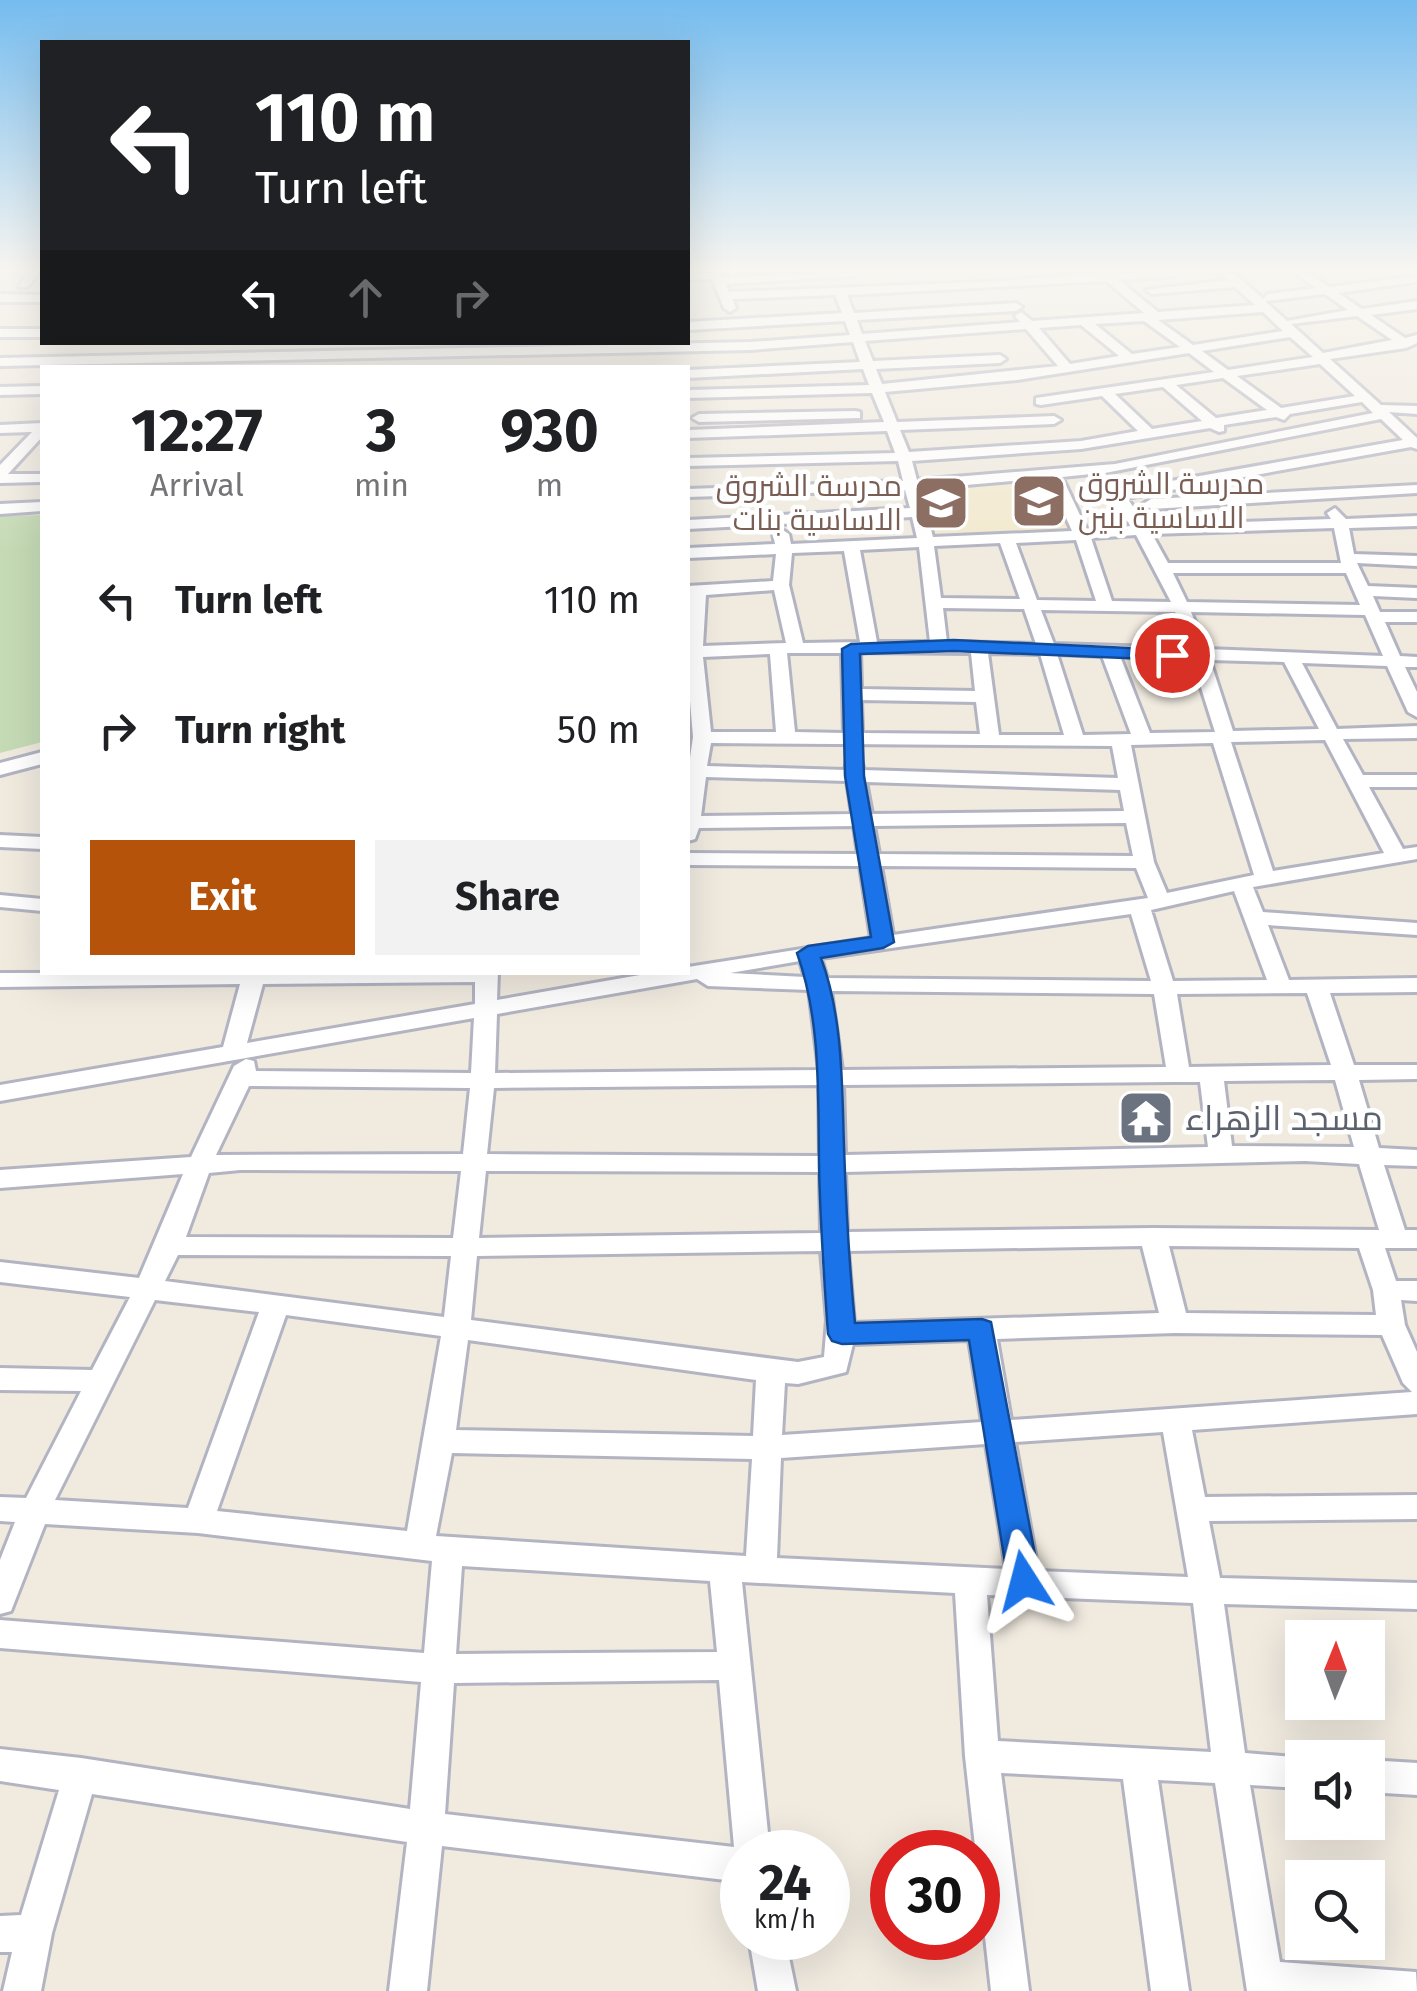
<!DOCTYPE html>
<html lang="en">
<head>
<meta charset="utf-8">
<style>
	:root { --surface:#fff; --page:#f2f2f2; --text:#202124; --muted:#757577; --accent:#b45309 }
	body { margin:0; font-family:"Fira Sans",Cairo,sans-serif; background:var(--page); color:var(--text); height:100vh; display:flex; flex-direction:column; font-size:38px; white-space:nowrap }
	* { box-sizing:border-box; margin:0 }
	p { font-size:32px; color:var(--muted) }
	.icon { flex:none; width:55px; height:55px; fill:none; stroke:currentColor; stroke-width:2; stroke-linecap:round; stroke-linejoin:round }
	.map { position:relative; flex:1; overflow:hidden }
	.side { position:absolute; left:40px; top:365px; width:650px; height:610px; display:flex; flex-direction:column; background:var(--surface); border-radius:0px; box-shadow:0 10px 40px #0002 }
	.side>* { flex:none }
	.hud { position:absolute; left:40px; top:40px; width:650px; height:305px; border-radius:0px; box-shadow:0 10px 40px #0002; background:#202124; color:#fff; overflow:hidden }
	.needle { width:65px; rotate:1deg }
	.fabs { position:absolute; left:1285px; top:1620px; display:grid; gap:20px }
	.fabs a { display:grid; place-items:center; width:100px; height:100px; border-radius:0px; background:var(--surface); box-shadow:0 10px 40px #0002; font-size:50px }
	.speed { position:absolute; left:720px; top:1830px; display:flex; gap:20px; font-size:50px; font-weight:700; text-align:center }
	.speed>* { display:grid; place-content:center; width:130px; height:130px; border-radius:50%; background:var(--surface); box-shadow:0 10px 40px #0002; line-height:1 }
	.speed small { font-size:25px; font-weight:400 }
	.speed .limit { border:15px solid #d22; background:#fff; color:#111 }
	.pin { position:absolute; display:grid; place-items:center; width:85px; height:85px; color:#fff; margin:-42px; border:5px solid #fff; border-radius:50%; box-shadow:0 2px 10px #0007 }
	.me { position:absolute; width:110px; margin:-55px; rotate:351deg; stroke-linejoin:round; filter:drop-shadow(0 0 8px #0008) }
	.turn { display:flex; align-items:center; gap:35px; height:210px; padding:0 50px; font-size:45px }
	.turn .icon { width:130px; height:130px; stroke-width:2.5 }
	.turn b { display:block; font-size:70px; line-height:85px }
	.lanes { display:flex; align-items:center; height:95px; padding:0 50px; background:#0003; justify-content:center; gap:50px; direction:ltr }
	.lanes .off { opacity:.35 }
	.eta { display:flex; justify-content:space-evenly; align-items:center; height:170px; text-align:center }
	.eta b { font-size:60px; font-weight:700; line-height:70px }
	.action { display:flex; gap:20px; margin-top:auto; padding:20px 50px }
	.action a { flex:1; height:115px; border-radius:0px; background:var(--accent); color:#fff; font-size:40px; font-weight:700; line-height:115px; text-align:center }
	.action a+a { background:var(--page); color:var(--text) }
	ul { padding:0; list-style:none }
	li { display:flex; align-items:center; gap:30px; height:130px; padding:0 50px }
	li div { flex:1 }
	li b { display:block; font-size:38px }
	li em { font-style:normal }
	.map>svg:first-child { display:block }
	.education { fill:#f2e9ce }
	.cemetery { fill:#c5dbb5 }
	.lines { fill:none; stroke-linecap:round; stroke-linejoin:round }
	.minor-casing { stroke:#b3b4c2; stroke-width:6 }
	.minor { fill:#fff; fill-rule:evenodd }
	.route { fill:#1a73e8; stroke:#114b97; stroke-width:2.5 }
	.labels { text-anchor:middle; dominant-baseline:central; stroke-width:9; stroke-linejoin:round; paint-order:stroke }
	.far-education-label { font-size:30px; fill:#785e54; stroke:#fff; text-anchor:start }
	.worship-label { font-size:35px; fill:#5b616d; stroke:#fff; text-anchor:start }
</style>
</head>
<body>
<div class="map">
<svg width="1417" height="1991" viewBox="0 0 1417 1991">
	<rect width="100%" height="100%" fill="#f0eadf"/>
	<!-- education -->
	<path class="education" d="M1051,480L1071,529L936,537L927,492Z"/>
	<!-- cemetery -->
	<path class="cemetery" d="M42,515V742L0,753V516Z"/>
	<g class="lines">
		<!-- minor casing -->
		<g class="minor-casing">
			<g id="minor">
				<path d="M28,273H40L27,287H19Z"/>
				<path d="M721,273L723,277L859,273L853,276L726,284L729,292L1005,281L1101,273H1181L1175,276L1119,280L1158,312L1255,305L1235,287L1152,294L1146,290L1228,280L1221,273H1234L1263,299L1268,294L1316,288L1295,273H1308L1329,287L1417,276V282L1338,293L1362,309L1417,301V309L1371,315L1405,338L1417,335V343L1406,348L1330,359L1381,405L1417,406V414L1389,412L1417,438V449L1411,447L1127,498L1146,525L1331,519L1327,513L1335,508L1346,519L1417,516V526L1349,528L1354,554L1417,556V566L1357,563L1368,586L1417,588V598L1373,596L1380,612H1417V622H1385L1400,656L1417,657V667H1405L1417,692V717L1408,712L1387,666L1302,663L1337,729L1417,726V738L1343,739L1363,775H1417V787H1369L1403,849L1417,847V859L1253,887L1263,912L1417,923V935L1268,925L1289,980L1417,978V992L1330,993L1354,1065H1417V1079L1359,1080L1379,1148L1417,1150V1166L1384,1165L1405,1230H1417V1248H1385L1396,1281H1417V1301L1401,1300L1405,1325L1417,1352V1414L1192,1430L1205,1497L1417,1495V1519L1209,1521L1220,1578L1417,1583V1609L1224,1604L1245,1753L1305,1758L1302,1788L1250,1785L1280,1962L1416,1972L1417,1991H1247L1215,1783L1158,1780L1189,1991H1151L1123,1779L1001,1773L1029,1991H991L965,1756L955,1593L742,1582L770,1852H742V1882L442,1846L427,1991H389L407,1842L92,1794L52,1933L41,1991H3L12,1952H0V1916L21,1915L59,1790L0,1781V1749L81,1758L410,1809L421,1682L0,1648V1620L424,1653L432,1561L198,1533L45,1524L11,1611L0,1614V1560L15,1522L0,1521V1497L26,1498L81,1391L0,1390V1368L92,1370L130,1297L0,1282V1262L139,1278L183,1174L0,1188V1170L191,1157L234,1066L246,1059L254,1061L256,1071L471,1073L474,1018L0,1101V1085L223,1047L240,984L0,987V973L498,972L497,1000L657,972H688V967L871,938L860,866L688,865V853L858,854L854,826L699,828L695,839L688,841V772L693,737L688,677V586L773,581L776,554L688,558V548L775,544L773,534L781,529L789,534L791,544L917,538L912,517L688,529V520L910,508L905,490L688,497V489L903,481L898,461L688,466V458L895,453L887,431L688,438V430L884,422L872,393L688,398V390L869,385L863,369L688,378V370L860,362L853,342L750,350L0,366V358L750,342L850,335L845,321L688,330V322L842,313L835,295L732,299L736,308L730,312L724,308L712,279L688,280V274ZM1106,281L1144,313L1032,321L1021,312L1015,316L1020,322L862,334L857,320L1016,311L1022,307L1016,303L854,313L847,295ZM1325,294L1348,310L1287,321L1265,301ZM1263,312L1283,331L1193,345L1158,320ZM1357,316L1392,340L1323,353L1291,324ZM1144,321L1180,347L1132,354L1095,324ZM1081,325L1119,356L1070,364L1039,328ZM1026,329L1058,366L882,384L876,369L1000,363L1006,359L1000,355L873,361L865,341ZM1290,337L1313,357L1228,370L1202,351ZM1189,353L1214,372L1036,398V404L1041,405L1102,396L1138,431L1081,441L909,452L900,430L1054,424L1061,420L1054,416L897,422L885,392L1017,380ZM1320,364L1355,396L1281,408L1237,376ZM1223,378L1267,410L1216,418L1176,385ZM1163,387L1202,421L1152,429L1115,394ZM1362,402L1373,413L1115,464L917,480L912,461L1081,449L1210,428L1219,432L1224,431V425L1276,417L1284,420L1290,414ZM1381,419L1403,440L1120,490L1105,473ZM1091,474L1131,526L1087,530L1062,477ZM1048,478L1072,531L933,537L920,489ZM1334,528L1341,563H1168L1152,534ZM1136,535L1171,602L1112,601L1091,538ZM1076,540L1096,601L1037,600L1016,543ZM1000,543L1020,599L941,598L934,546ZM919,547L930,642H877L860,550ZM844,551L860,642L803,643L789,585L792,553ZM1173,573H1346L1360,605L1187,602ZM774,590L786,643L703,646L706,595ZM943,608L1024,609L1036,644L947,642ZM1041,610L1175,612L1189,648L1054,644ZM1191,612L1365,615L1383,656L1206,649ZM860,652L971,653L975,691L861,689ZM787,653H842L844,733L795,732ZM988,653L1040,654L1064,735H999ZM770,654L776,732H711L703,657ZM1057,654L1102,656L1131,734L1083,735ZM1120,656L1192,659L1215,732L1150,733ZM1210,660L1284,662L1319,729L1233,731ZM861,700L976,702L980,734L862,733ZM1325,740L1384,853L1273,871L1231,742ZM711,743L1112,746L1118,778L864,770L861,761H847L845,770L707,766ZM1213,743L1254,875L1167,893L1154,862L1131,745ZM706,777L847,781L852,814L701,816ZM866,782L1120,790L1124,811L872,814ZM1126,823L1133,856L879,854L874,826ZM881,866L1136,868L1148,898L893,935ZM1234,891L1267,980L1173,981L1151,910ZM1131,914L1151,981L827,978L821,958ZM800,961L805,977L730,973ZM697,979L708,986L809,990L819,1070L495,1073L497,1014ZM475,982V1004L247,1043L263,984ZM831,991L1154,994L1166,1067L842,1070ZM1307,993L1331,1065L1189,1067L1177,994ZM1335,1080L1354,1147L1232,1146L1224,1081ZM1173,1082H1200L1208,1147L845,1155L843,1085ZM819,1085L820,1156L487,1154L494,1088ZM249,1086L470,1088L463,1154L216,1155ZM1305,1161L1359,1164L1379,1230L1153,1228L847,1232L845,1172ZM240,1170L461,1171L453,1238L186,1237L209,1173ZM486,1171L820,1172L821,1233L479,1238ZM1142,1246L1159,1313L854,1323L848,1251ZM1169,1246L1359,1248L1373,1290L1376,1315L1186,1313ZM821,1251L827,1320L824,1357L798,1362L471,1320L477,1256ZM178,1255L451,1256L444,1317L165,1281ZM155,1300L259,1312L188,1508L55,1500ZM286,1315L441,1336L407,1531L217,1511ZM1175,1333L1382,1335L1403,1383L1412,1392L1011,1420L997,1339ZM468,1340L756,1380L753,1436L456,1430ZM969,1340L982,1422L782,1435L785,1383L798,1384L846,1372L853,1344ZM1163,1432L1188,1577L1038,1571L1015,1442ZM986,1444L1006,1569L777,1558L781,1458ZM452,1453L752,1459L746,1556L436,1536ZM462,1566L710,1581L717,1652L456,1654ZM987,1595L1193,1603L1211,1752L998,1741ZM719,1680L734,1847L445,1814L454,1683Z"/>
				<path d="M0,294L42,295V302H0Z"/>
				<rect x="0" y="329" width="42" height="8"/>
				<path d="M42,386V394L0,395V387Z"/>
				<path d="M855,411L860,412V418L699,422L692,418L699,414Z"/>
				<path d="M42,423V437L8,474H42V482L0,483V465L32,432L0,433V425Z"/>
				<path d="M1417,485V493L1151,509L1143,504L1151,499Z"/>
				<path d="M42,502V511L0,514V504Z"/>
				<path d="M42,752V764L0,775V763Z"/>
				<path d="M0,835L42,837V849L0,847Z"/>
				<path d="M0,895L42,899V911L0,907Z"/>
				<path d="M1368,1760L1417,1763V1795L1368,1792Z"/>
				<path d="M749,1938H785L796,1991H758Z"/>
			</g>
		</g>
		<!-- minor -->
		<use href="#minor" class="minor"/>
	</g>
	<!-- sky -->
	<linearGradient id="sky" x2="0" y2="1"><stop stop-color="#75bcef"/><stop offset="0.49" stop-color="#f8f6f1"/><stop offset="1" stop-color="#f8f6f1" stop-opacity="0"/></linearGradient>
	<rect width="1417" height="552" fill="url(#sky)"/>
	<!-- route -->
	<path class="route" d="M954,640L1172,650L1180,655L1172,660L954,651L860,654L864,776L894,942L883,948L821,958C843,1017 842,1085 844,1147C846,1206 849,1264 855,1323L982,1319L991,1322L1040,1581L1035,1591L1024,1595L1013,1591L1008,1581L969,1340L842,1344L832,1341L828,1334C824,1277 820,1222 819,1165C818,1095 821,1020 797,953L808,946L871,937L845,776L842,649L851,644Z"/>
	<!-- icons -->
	<defs>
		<g id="school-square" transform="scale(2.875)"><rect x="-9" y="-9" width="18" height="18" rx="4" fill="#8d6e63" stroke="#fff"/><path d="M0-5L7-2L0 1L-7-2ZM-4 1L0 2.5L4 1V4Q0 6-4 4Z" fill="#fff"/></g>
		<g id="temple-square" transform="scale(2.875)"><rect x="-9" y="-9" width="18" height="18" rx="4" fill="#6b7280" stroke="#fff"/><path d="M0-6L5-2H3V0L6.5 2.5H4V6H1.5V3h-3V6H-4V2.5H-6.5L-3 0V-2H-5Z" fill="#fff"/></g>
	</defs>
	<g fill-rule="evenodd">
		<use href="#school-square" x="1039" y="501"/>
		<use href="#school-square" x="941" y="503"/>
		<use href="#temple-square" x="1146" y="1118"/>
	</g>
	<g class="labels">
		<!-- far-education labels -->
		<g class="far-education-label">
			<text x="1078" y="484">مدرسة الشروق<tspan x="1078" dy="34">الاساسية بنين</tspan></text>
			<text x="902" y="486" text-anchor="end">مدرسة الشروق<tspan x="902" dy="34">الاساسية بنات</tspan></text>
		</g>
		<!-- worship labels -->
		<g class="worship-label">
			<text x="1185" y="1118">مسجد الزهراء</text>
		</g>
	</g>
</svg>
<div class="fabs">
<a><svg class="needle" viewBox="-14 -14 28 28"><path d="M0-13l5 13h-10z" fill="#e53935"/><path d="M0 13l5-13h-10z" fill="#757577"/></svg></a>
<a><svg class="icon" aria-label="sound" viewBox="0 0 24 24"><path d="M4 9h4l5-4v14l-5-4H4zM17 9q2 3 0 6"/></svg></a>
<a><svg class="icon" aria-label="search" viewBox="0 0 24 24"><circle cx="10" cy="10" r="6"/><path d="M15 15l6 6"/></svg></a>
</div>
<div class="speed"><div>24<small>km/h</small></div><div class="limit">30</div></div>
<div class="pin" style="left:1172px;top:655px;background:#d93025"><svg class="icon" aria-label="arrive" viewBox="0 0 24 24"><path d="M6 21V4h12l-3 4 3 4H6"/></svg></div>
<svg class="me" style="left:1024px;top:1581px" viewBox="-20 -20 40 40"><path d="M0-17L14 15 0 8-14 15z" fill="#1a73e8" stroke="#fff" stroke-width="4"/></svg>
<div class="hud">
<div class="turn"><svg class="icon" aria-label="left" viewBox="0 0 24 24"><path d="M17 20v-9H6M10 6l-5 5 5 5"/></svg><div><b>110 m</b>Turn left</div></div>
<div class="lanes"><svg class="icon" aria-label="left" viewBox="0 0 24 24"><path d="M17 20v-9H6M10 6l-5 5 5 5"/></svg><svg class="icon off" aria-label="ahead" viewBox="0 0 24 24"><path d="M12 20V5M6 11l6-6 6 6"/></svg><svg class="icon off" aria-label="right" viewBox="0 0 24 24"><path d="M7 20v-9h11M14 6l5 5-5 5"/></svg></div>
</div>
<section class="side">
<div class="eta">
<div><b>12:27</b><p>Arrival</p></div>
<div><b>3</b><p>min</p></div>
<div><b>930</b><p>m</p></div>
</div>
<ul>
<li><svg class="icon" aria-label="left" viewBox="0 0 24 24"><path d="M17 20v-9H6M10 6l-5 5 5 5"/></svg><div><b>Turn left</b></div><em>110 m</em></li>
<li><svg class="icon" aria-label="right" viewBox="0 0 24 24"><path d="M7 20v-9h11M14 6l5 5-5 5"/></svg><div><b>Turn right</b></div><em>50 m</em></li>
</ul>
<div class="action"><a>Exit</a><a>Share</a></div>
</section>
</div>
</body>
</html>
